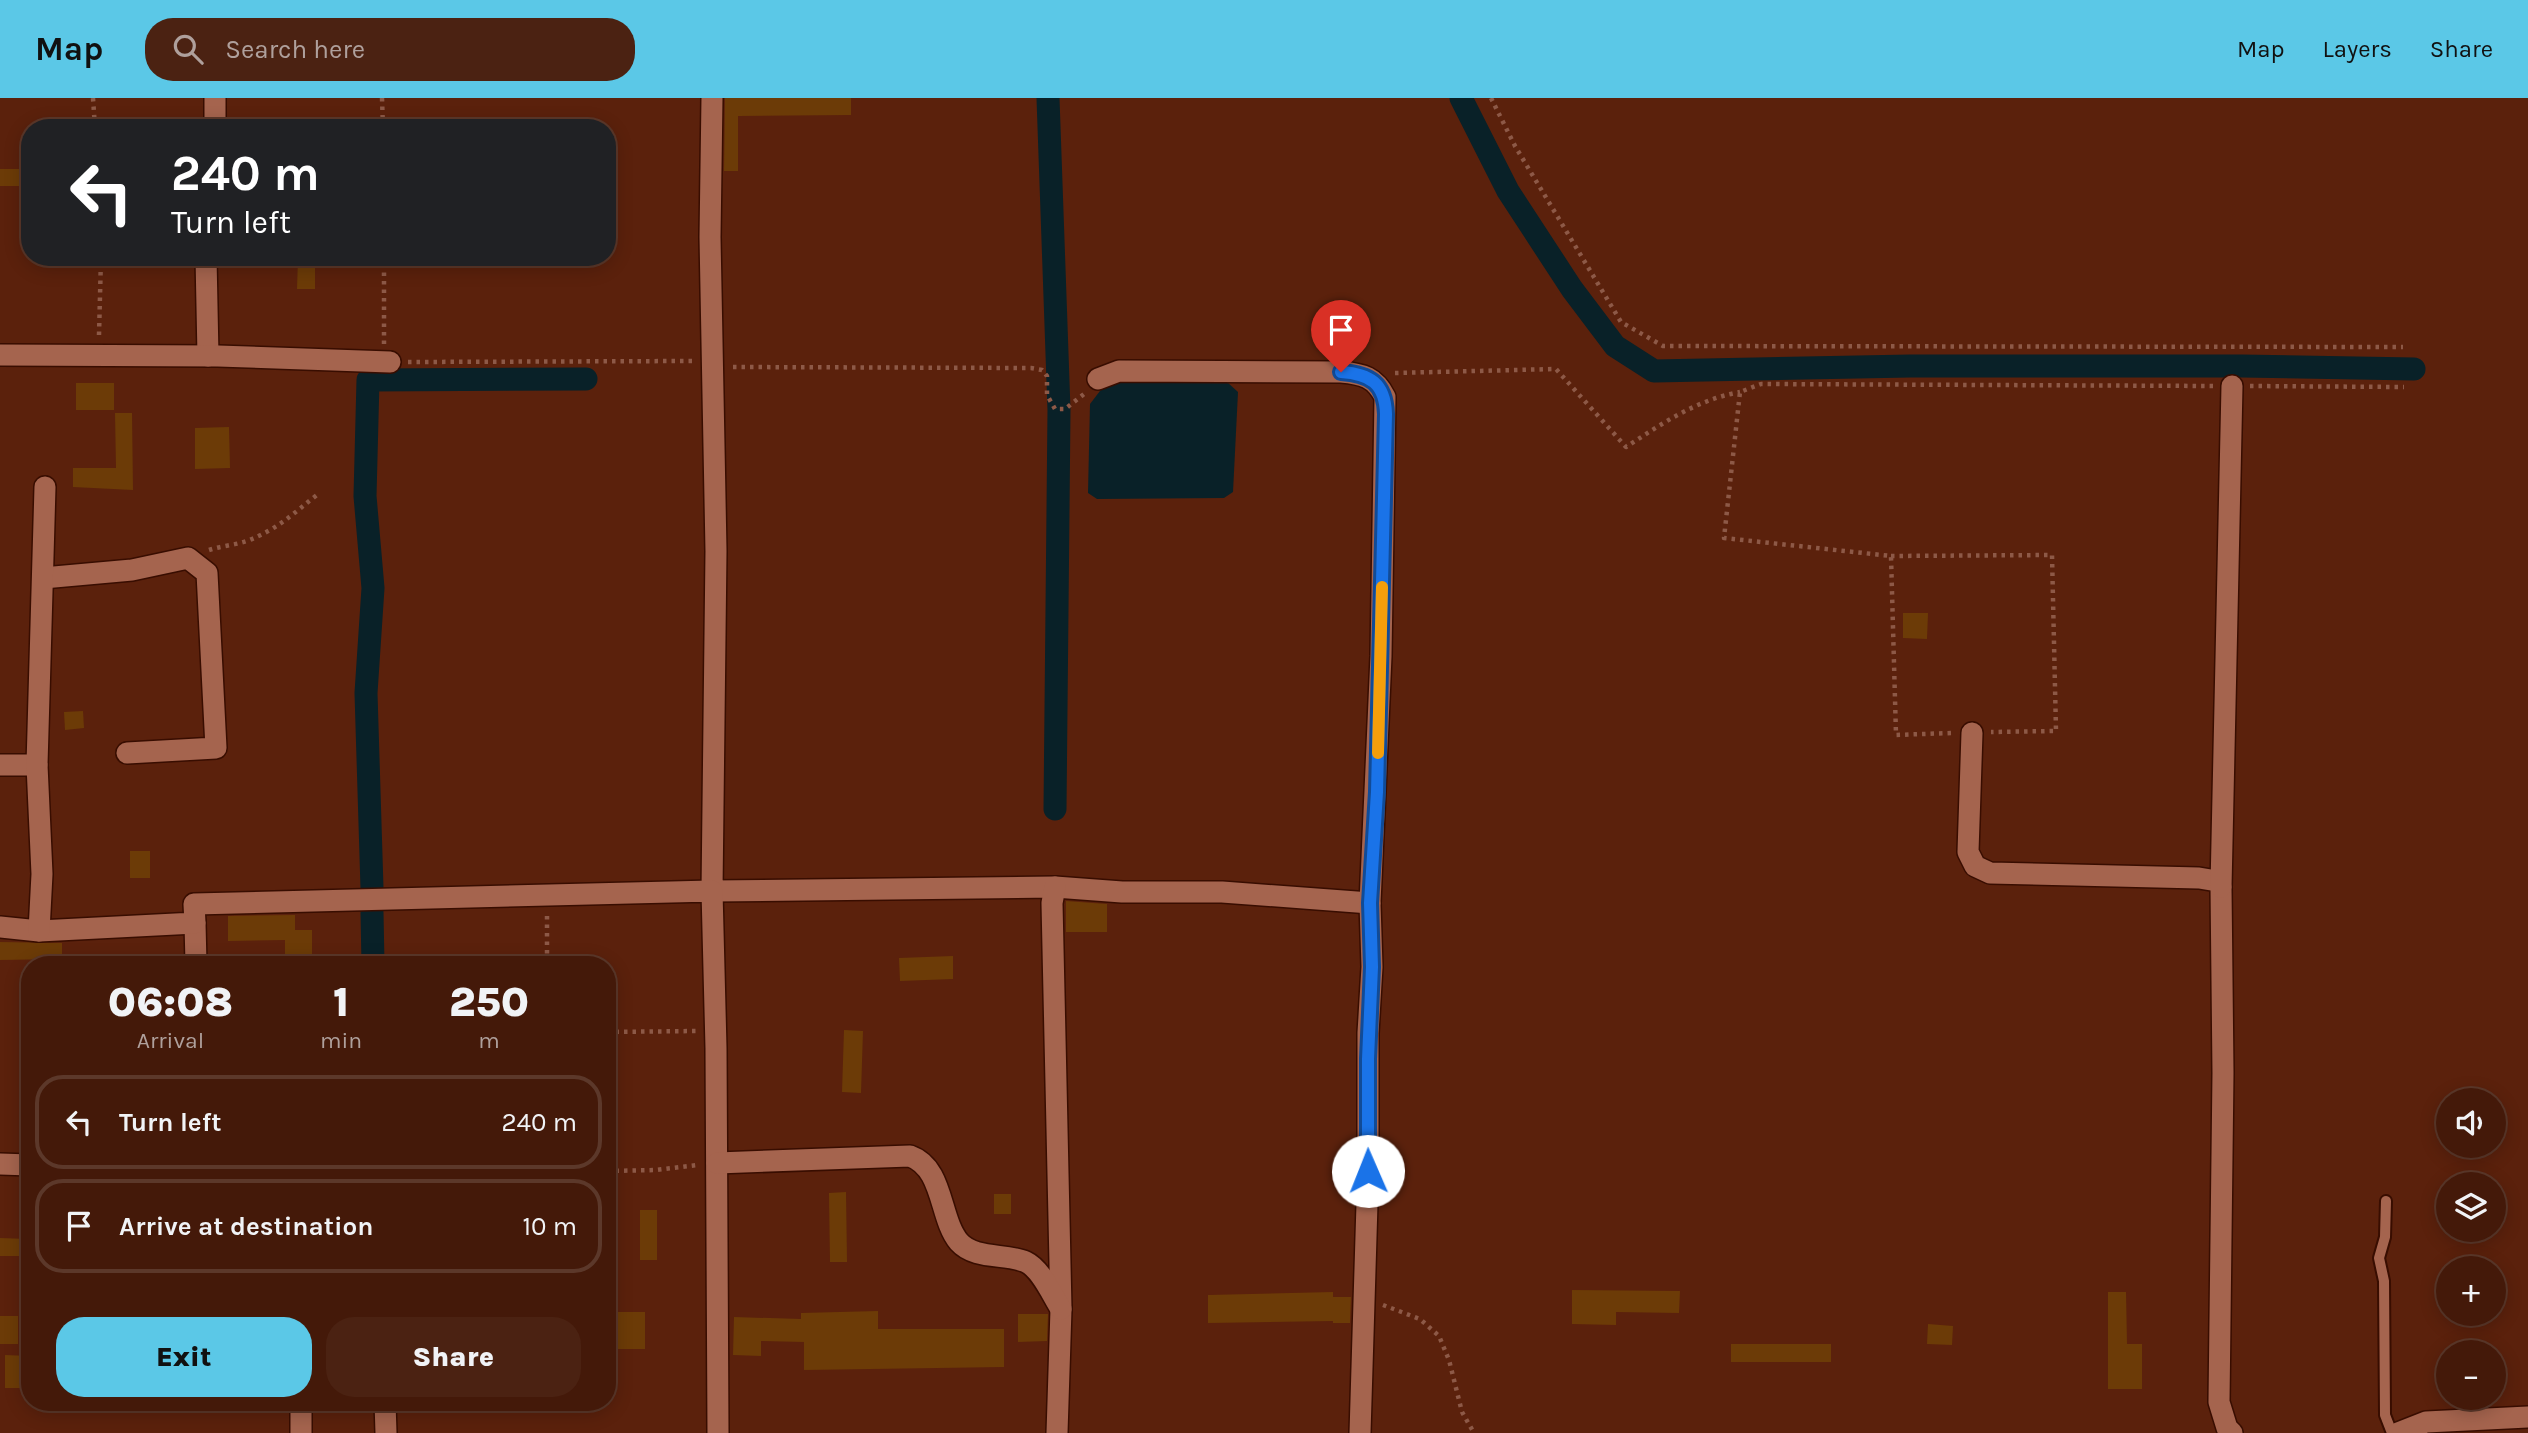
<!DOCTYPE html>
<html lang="en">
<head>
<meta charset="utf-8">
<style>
	:root { --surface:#441909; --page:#4b2212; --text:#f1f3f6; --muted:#afa09c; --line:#5c382a; --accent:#5bc8e7 }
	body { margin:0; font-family:Karla,sans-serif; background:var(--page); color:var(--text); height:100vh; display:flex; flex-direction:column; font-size:26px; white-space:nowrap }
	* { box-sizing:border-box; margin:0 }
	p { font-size:23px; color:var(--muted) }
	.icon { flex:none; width:38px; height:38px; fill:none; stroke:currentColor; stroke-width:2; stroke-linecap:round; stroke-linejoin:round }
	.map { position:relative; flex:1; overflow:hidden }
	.side { position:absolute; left:21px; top:858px; width:595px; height:455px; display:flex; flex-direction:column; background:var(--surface); border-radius:28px; box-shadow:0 4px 18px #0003,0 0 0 2px var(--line) }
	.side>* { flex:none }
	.guide { position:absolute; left:21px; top:21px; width:595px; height:147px; border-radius:28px; box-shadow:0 4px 18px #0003,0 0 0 2px var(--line); background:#202124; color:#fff; overflow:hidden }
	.buttons { position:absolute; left:2436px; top:990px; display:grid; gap:14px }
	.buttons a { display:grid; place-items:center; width:70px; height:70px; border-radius:50%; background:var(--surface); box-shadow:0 4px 18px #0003,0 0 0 2px var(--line); font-size:35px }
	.pin { position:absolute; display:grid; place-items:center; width:60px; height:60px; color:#fff; margin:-72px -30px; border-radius:50% 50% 50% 0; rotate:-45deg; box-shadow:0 0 7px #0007 }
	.pin .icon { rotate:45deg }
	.me { position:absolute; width:77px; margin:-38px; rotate:359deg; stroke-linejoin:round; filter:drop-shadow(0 0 5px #0008) }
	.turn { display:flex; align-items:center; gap:24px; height:147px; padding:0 35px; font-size:32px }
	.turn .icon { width:91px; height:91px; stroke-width:2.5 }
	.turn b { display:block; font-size:49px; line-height:60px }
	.eta { display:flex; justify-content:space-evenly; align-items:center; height:119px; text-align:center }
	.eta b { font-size:42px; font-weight:800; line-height:49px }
	.primary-button { display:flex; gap:14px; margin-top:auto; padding:14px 35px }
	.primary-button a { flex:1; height:80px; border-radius:28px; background:var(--accent); color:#111; font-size:28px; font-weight:800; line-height:80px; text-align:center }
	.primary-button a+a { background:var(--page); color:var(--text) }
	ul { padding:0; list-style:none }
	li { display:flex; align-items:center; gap:21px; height:94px; margin:0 14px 10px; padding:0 21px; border:4px solid var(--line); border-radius:28px }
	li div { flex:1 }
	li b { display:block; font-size:26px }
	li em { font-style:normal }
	header { display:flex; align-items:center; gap:42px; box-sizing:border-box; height:98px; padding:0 35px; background:var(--accent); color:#111 }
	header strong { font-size:33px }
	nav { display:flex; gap:38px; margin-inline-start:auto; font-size:24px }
	.search { width:490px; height:63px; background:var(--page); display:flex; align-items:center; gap:18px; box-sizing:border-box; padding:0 24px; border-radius:28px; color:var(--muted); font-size:26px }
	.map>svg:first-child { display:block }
	.water { fill:#092128 }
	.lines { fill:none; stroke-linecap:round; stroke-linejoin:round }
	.canal { stroke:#092128; stroke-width:23 }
	.building { fill:#6c3b07 }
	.lane-casing { stroke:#380d00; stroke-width:14 }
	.street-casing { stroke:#380d00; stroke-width:24 }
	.path { stroke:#8d5947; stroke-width:4.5; stroke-dasharray:3.5 5; stroke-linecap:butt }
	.lane { stroke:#a5644e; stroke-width:10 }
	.street { stroke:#a5644e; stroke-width:21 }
	.route-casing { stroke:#114b97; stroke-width:18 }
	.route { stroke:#1a73e8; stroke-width:12 }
	.slow { stroke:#f59e0b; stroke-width:12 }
</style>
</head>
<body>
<header>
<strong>Map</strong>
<div class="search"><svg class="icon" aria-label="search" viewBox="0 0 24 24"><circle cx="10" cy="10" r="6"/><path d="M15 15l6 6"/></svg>Search here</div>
<nav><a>Map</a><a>Layers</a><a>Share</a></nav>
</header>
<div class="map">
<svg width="2528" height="1335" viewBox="0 0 2528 1335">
	<rect width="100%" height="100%" fill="#5b210c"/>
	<!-- water -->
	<path class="water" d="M1124,282L1226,283L1238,294L1233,394L1224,400L1097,401L1088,395L1090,306L1103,289Z"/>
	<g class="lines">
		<!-- canal -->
		<g class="canal">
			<path d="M1048,0L1059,312L1055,711"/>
			<path d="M1461,0L1508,93L1572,191L1615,248L1654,273L1910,268H2242L2414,271"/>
			<path d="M372,790L366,595L373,490L365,398L368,282L586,281"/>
			<path d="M372,815L373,866"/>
		</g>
	</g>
	<!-- building -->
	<g class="building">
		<path d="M725,0H851V17L738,18V73H724Z"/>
		<rect x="0" y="71" width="30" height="17"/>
		<path d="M298,159H315V191H297Z"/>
		<rect x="76" y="285" width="38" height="27"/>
		<path d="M115,315H132L133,392L73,389V370H116Z"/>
		<path d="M229,329L230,370L195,371V330Z"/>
		<path d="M1903,515H1928L1927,541L1903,540Z"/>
		<path d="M83,613L84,630L65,632L64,614Z"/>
		<rect x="130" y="753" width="20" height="27"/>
		<path d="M1066,803L1107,806V834H1066Z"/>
		<path d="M295,817V832H312V866H285V842L228,843V818Z"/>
		<path d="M0,844L62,845V861L0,862Z"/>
		<path d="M953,858V881L900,883L899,860Z"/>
		<path d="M844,932L863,933L861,995L842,994Z"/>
		<path d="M846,1094L847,1164H830L829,1095Z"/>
		<rect x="994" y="1096" width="17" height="20"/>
		<rect x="640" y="1112" width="17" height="50"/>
		<path d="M0,1140L28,1141V1158H0Z"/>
		<path d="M1572,1192L1680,1193L1679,1215L1616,1214V1227L1572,1226Z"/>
		<path d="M1333,1194V1199H1351L1350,1225H1333V1223L1208,1225V1197Z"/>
		<path d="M2108,1194H2126L2127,1246H2142V1291H2108Z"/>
		<path d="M878,1213V1231H1004V1269L804,1272V1244L761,1243V1258L733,1257L734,1219L801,1221V1215Z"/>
		<path d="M615,1214H645V1251H616Z"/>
		<path d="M1018,1216H1048L1047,1243L1018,1244Z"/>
		<rect x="0" y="1218" width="18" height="28"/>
		<path d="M1928,1226L1953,1228L1952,1247L1927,1246Z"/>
		<rect x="1731" y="1246" width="100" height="18"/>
		<path d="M5,1257L30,1258V1290H5Z"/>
	</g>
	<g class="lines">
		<!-- lane casing -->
		<g class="lane-casing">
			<path id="lane" d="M2386,1103L2385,1139L2379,1160L2384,1183L2385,1317L2392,1335"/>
		</g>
		<!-- street casing -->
		<g class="street-casing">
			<g id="street">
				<path d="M215,0V30"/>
				<path d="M712,0L710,139L716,453L712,793L1055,789L1122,794H1222L1370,805"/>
				<path d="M206,159L208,258"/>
				<path d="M0,257L218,258L390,264"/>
				<path d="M1098,281L1119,273L1341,274C1363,276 1375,279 1385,299L1381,558L1370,805L1372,869L1368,935V1073L1360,1335"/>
				<path d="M43,480L132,472L188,460L207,475L216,650L127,655"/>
				<path d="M1972,635L1968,754L1975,768L1990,775L2199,780L2217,783L2221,789L2223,975L2219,1304L2227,1330L2232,1335"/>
				<path d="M0,667H37"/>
				<path d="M1055,789L1052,805L1061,1211L1057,1335"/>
				<path d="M2221,789L2232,288"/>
				<path d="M195,825L196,866"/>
				<path d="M0,829L39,833L195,825L194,806L712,793L716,950L718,1335"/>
				<path d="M39,833L42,776L37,667L45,389"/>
				<path d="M717,1065L910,1058C944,1070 939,1120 959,1144C975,1162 1006,1155 1026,1164C1041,1171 1052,1197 1061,1211"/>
				<path d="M0,1066L30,1067"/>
				<path d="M385,1304L386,1335"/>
				<path d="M301,1335V1304"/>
				<path d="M2398,1335L2426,1324L2528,1319"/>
			</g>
		</g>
		<!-- path -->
		<g class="path">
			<path d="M93,0L95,30"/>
			<path d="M382,0L383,30"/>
			<path d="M1491,0L1515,48L1621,224L1663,248L2403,249"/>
			<path d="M99,237L101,159"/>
			<path d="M384,246V159"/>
			<path d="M408,264L693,263"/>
			<path d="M733,269L1031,270L1042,272L1047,278V297L1055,311H1065L1084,296"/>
			<path d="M1395,275L1556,271L1626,349C1663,325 1696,302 1740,294"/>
			<path d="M2250,288L2404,289"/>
			<path d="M209,452C221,448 235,447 247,443C278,431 294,415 318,396"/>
			<path d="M1891,458L2052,457L2056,633L1991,634"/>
			<path d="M1951,635L1896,637L1891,458L1724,440L1740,294L1761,286L2213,288"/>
			<path d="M547,818V866"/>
			<path d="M607,934L697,933"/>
			<path d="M607,1073L656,1072L697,1067"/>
			<path d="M1383,1207L1420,1221L1439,1238L1449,1262L1462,1314L1474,1335"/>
		</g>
		<!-- lane -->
		<use href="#lane" class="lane"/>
		<!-- street -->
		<use href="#street" class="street"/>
	</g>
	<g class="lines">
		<!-- route casing -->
		<g class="route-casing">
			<path id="route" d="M1341,274C1370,276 1385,285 1386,316L1377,694L1370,805L1372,869L1368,961V1073"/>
		</g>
		<!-- route -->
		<use href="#route" class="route"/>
		<!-- slow -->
		<path class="slow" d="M1378,655L1382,489"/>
	</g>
</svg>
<div class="buttons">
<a><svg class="icon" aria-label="sound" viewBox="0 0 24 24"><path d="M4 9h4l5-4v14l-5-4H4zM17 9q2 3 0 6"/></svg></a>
<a><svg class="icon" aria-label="layers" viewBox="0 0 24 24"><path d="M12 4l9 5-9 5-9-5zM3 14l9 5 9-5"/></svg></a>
<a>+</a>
<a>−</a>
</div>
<div class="pin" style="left:1341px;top:274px;background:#d93025"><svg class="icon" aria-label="arrive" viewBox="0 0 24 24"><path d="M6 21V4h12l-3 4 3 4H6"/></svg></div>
<svg class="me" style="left:1368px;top:1073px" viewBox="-20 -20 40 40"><circle r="19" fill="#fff"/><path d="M0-13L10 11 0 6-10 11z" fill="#1a73e8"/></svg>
<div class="guide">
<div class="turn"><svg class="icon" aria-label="left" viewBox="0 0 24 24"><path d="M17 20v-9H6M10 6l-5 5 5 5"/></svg><div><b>240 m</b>Turn left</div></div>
</div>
<section class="side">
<div class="eta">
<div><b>06:08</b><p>Arrival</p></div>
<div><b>1</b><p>min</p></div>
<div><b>250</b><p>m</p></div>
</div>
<ul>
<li><svg class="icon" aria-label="left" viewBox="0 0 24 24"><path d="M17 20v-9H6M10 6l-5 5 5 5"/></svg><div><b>Turn left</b></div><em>240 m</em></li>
<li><svg class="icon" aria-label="arrive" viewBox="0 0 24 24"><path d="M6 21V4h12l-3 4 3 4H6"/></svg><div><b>Arrive at destination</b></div><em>10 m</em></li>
</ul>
<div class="primary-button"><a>Exit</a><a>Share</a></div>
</section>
</div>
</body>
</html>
